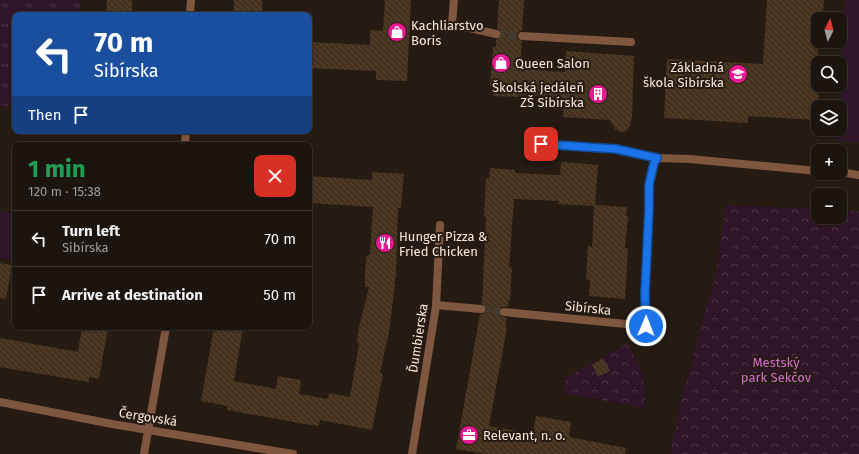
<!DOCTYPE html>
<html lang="en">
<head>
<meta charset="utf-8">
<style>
	:root { --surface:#1c140e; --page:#29211c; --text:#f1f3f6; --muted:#a09e9e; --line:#3a332e }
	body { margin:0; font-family:"Fira Sans",sans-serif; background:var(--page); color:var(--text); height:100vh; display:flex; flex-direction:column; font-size:15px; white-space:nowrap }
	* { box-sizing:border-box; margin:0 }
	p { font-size:13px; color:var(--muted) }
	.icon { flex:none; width:22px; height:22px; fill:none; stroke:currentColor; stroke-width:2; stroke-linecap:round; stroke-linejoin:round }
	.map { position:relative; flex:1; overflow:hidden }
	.side { position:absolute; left:12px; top:142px; width:300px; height:188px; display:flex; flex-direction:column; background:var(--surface); border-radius:8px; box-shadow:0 1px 3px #0004,0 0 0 1px var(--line) }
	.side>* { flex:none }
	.banner { position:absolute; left:12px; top:12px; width:300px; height:122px; border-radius:8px; box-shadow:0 1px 3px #0004,0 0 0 1px var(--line); background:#1a4fa0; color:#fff; overflow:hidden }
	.needle { width:26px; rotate:6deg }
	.tools { position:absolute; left:811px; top:12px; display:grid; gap:8px }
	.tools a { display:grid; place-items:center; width:36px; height:36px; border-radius:8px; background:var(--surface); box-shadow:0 1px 3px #0004,0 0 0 1px var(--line); font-size:20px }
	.pin { position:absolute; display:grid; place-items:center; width:34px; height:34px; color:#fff; margin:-17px; border-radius:8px; box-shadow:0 2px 6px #0006 }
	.me { position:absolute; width:44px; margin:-22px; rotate:1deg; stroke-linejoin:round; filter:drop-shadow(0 0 3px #0008) }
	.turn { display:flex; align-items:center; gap:14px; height:84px; padding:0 16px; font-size:18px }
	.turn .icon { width:52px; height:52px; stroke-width:2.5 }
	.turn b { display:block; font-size:28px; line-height:34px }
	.then { display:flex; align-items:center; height:38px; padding:0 16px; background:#0003; gap:8px; font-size:15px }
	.round { display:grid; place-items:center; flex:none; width:42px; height:42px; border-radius:8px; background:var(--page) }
	.head { display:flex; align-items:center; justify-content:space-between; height:68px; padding:0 16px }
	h1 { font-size:24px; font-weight:700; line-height:30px; color:#1e9e55 }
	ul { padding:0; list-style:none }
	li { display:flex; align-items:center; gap:12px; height:56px; padding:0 16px; border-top:1px solid var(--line) }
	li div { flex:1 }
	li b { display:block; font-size:15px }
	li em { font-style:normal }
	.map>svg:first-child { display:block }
	.grass { fill:url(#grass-tufts) }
	.park { fill:url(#park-crowns) }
	.garden { fill:#2e1527 }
	.building { fill:url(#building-back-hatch) }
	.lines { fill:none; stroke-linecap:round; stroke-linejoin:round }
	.minor-tunnel { stroke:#453a30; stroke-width:8; stroke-dasharray:8 4; stroke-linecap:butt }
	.minor { stroke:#7f5741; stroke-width:8 }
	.route-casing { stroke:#114b97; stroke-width:10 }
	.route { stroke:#1a73e8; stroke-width:7 }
	.labels { text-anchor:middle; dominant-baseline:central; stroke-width:4; stroke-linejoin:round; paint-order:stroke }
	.poi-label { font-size:13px; fill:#fbe8d9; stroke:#251b12; text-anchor:start }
	.street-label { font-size:13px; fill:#fbe8d9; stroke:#251b12 }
	.park-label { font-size:13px; fill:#d56ccf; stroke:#251b12 }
</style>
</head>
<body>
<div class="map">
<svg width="859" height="454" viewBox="0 0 859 454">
	<defs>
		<pattern id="grass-tufts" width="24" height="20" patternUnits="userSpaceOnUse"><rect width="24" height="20" fill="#2e1527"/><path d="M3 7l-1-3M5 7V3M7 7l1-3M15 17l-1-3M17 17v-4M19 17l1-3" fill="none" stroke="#4d3746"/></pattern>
		<pattern id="park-crowns" width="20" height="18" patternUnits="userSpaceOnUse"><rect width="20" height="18" fill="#2e1527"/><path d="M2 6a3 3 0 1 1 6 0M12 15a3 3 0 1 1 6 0" fill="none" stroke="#4d3746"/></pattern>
		<pattern id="building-back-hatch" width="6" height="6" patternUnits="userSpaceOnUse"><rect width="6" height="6" fill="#44321f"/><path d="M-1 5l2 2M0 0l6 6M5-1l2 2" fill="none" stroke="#574634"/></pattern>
	</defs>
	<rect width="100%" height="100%" fill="#251b12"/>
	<!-- grass -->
	<path class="grass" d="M0,0H81L80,15H15V106H0Z"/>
	<!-- park -->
	<g class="park">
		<path d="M726,205L818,209V217H840V210L859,211V454H670L682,397L716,272Z"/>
		<path d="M628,343L643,375L645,408L562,393L566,378Z"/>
	</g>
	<!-- garden -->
	<g class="garden">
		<path d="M845,0H859V142L836,141V129H840V107H838Z"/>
		<path d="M0,211L15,213V252L13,259L0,258Z"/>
	</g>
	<!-- building -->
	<g class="building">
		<path d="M107,0H132V15H106Z"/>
		<rect x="234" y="0" width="28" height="15"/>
		<path d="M385,0H411L407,81L376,80V71L309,68V42L370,45V30L383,31Z"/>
		<path d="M499,0H524L522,31H519L517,35V39L522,41L520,69L565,72L566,51L634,56L632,117L630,126L626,131L621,132L615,129L610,120L563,117L564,98L519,95L518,97L493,96V86H490L493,47H496V39L500,38L501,35L500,30L497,29Z"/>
		<path d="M767,0H824L823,13H818V85H819L817,120L748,116V123L664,118L667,59L763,64Z"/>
		<path d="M561,162L598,165L595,205L627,207L626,216H628L625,248L628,249L625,299L589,296L590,280L586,279L588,246L592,247L594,206L558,204L559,201L514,199L509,267H512L510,300L509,299L508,307H501L499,311L501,316L506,318V327L507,328L489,426L533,434L536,416L571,422L569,437L626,448L625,454H486L456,449L480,314H484L486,310V306L482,304L486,217H484L485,198L486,178H489L490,168L515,170V173L560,175Z"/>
		<path d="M372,172L404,174L401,208H398L396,273L393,301L389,332L380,373L383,374L372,430L320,420L319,426L305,424L227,410L228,406L201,401L214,327H243L234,381L276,389L278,376L301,380L299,394L328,399L329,393L350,397L359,344L357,343L359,327L369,287H365V271L367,255H370L373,207L309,203V176L372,180Z"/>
		<path d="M0,263L12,265L6,299L0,298Z"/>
		<path d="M82,327H108L99,379L89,377V382L0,367V338L78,352Z"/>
		<path d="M603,358L610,371L598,377L592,365Z"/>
	</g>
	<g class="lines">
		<!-- minor-tunnel -->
		<g class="minor-tunnel">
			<path d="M496,34L522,36"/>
			<path d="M481,309L504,312"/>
		</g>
		<!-- minor -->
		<g class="minor">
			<path d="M454,0L452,24L496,34"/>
			<path d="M190,15L191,0"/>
			<path d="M522,36L631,42"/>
			<path d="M536,143L616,149L657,158"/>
			<path d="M185,145L186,131"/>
			<path d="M840,172L859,175"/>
			<path d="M436,305L481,309"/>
			<path d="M504,312L646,326L645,294L649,208V185L654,163L657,158L690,159L818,171"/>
			<path d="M0,402L112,424L293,454"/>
			<path d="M144,454L166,327"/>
			<path d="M412,454L436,306L440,225"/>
		</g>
	</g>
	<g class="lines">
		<!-- route casing -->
		<g class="route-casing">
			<path id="route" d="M541,144L616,149L657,158L654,163L649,185V208L645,294L646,326"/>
		</g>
		<!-- route -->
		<use href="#route" class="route"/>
	</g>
	<!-- icons -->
	<defs>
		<g id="shop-disc" transform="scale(1)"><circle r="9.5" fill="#e81893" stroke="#251b12"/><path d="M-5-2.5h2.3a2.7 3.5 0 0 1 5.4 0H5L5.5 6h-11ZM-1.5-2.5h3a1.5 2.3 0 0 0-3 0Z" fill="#fff"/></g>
		<g id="school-disc" transform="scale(1)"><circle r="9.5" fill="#e81893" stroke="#251b12"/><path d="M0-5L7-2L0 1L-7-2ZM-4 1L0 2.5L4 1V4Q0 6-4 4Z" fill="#fff"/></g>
		<g id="building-disc" transform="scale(1)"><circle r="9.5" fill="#e81893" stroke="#251b12"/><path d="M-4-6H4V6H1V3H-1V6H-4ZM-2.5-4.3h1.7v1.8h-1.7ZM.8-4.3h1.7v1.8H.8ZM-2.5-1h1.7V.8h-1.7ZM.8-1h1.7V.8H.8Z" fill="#fff"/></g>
		<g id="restaurant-disc" transform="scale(1)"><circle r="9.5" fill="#e81893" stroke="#251b12"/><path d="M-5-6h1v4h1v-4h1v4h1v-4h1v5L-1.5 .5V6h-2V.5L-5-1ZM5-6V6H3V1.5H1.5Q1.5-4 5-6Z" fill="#fff"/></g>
		<g id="office-disc" transform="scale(1)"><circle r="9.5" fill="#e81893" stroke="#251b12"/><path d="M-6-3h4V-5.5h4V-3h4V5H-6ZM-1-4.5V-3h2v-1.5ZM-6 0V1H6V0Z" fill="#fff"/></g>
	</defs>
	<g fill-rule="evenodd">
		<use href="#shop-disc" x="397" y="32"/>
		<use href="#shop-disc" x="501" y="63"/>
		<use href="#school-disc" x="738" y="74"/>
		<use href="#building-disc" x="598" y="94"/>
		<use href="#restaurant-disc" x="385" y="243"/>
		<use href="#office-disc" x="469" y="435"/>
	</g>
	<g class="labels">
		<!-- poi labels -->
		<g class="poi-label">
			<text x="411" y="25">Kachliarstvo<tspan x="411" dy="15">Boris</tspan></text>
			<text x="515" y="63">Queen Salon</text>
			<text x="724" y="67" text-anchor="end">Základná<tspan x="724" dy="15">škola Sibírska</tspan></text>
			<text x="584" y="87" text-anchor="end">Školská jedáleň<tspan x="584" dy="15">ZŠ Sibírska</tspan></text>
			<text x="399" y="236">Hunger Pizza &amp;<tspan x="399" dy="15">Fried Chicken</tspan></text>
			<text x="483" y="435">Relevant, n. o.</text>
		</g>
		<!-- street labels -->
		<g class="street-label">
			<text transform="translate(588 308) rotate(6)">Sibírska</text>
			<text transform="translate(418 338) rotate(-81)">Ďumbierska</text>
			<text transform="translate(148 417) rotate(9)">Čergovská</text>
		</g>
		<!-- park labels -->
		<g class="park-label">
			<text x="776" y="362">Mestský<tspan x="776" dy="15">park Sekčov</tspan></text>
		</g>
	</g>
</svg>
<div class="tools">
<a><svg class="needle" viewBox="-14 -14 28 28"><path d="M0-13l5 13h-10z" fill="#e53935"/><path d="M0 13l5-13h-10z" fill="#a09e9e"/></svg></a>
<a><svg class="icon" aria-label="search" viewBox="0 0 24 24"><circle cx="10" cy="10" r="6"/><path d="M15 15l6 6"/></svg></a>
<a><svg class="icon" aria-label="layers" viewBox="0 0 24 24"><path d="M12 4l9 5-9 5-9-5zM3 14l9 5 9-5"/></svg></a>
<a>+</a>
<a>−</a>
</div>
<div class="pin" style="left:541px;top:144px;background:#d93025"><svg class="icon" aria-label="arrive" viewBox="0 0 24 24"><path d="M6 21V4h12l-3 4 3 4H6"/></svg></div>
<svg class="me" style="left:646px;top:326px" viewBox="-20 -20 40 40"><circle r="17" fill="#1a73e8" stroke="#fff" stroke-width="3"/><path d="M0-11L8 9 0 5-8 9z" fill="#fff"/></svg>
<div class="banner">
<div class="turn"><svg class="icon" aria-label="left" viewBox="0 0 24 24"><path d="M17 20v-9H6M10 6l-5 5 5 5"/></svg><div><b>70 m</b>Sibírska</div></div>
<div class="then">Then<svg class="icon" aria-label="arrive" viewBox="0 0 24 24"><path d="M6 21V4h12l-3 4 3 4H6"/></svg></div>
</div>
<section class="side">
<div class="head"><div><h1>1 min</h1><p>120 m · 15:38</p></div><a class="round" style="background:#d93025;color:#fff"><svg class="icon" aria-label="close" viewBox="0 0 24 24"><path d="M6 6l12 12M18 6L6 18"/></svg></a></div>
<ul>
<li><svg class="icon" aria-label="left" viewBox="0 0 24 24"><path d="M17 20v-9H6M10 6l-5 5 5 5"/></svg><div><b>Turn left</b><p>Sibírska</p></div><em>70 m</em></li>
<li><svg class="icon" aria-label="arrive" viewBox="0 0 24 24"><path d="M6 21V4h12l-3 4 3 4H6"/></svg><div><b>Arrive at destination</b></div><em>50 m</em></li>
</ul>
</section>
</div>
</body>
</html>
